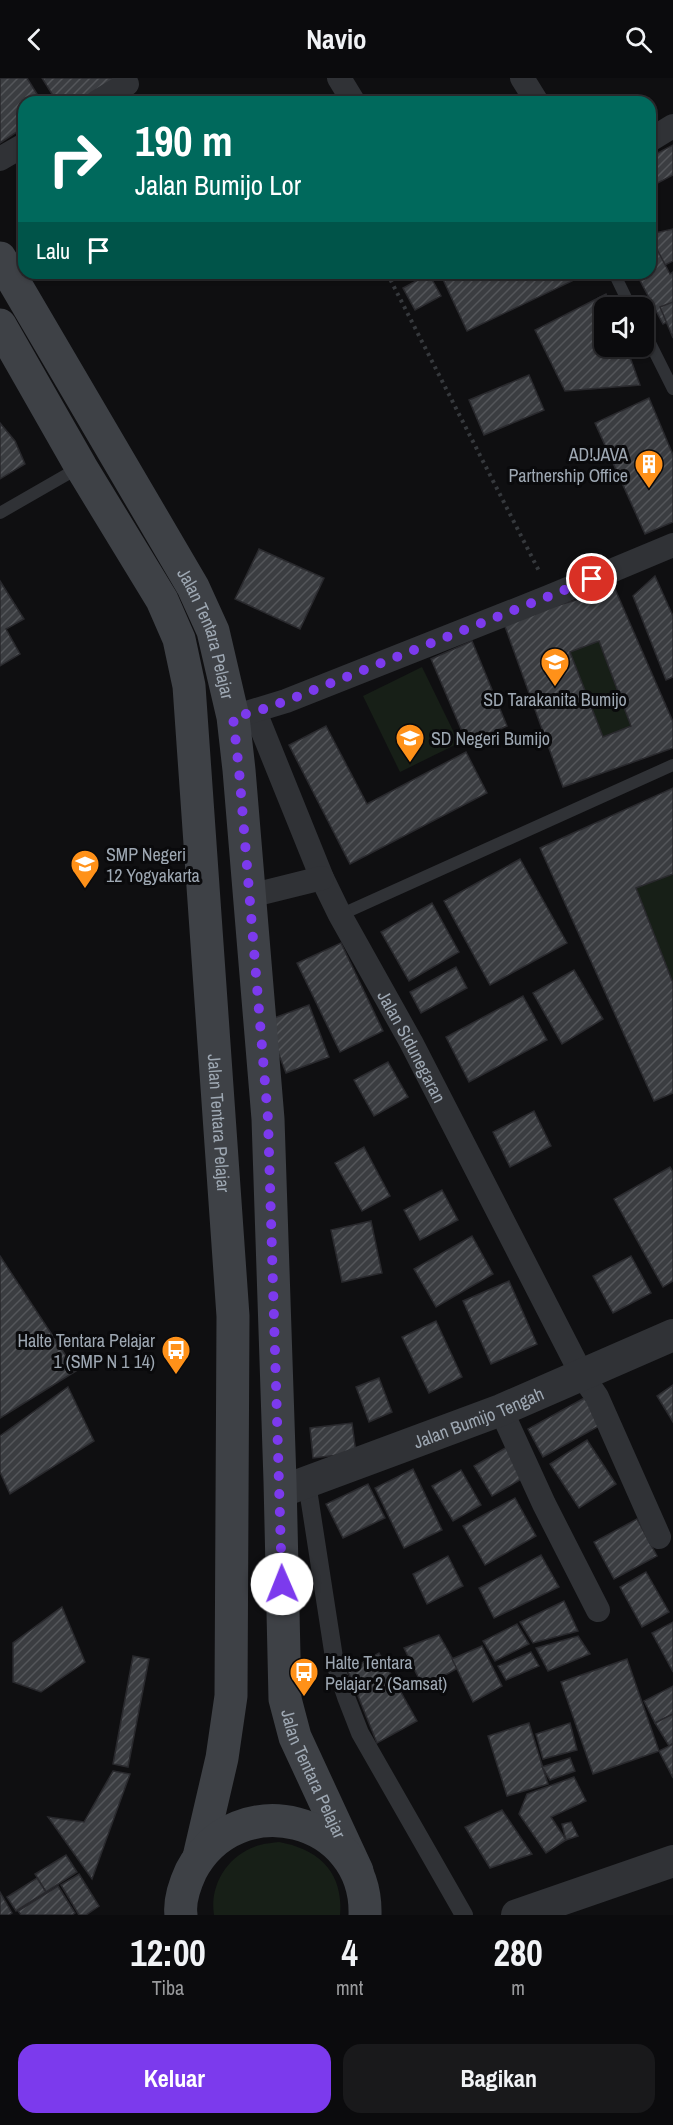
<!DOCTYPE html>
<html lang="id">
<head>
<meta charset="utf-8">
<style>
	:root { --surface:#0b0b0d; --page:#19191b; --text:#f1f3f6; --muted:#9a9b9d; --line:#2b2b2e; --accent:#7c3aed }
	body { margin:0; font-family:"Archivo Narrow",sans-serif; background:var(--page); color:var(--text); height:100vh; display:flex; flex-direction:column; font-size:22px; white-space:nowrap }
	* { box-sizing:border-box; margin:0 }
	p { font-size:20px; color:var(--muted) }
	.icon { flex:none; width:33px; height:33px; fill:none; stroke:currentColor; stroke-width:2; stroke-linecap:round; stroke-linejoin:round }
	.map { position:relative; height:1837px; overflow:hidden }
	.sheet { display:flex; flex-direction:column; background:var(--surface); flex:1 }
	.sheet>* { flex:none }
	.banner { position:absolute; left:18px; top:18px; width:638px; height:183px; border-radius:18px; box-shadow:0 2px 4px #0004,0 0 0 2px var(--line); background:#00695c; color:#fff; overflow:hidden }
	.controls { position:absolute; left:594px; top:219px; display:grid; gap:12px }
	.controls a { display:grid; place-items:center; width:60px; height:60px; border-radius:12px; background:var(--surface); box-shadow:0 2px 4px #0004,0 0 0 2px var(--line); font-size:30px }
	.pin { position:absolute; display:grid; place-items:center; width:51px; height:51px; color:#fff; margin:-26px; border:3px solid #fff; border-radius:50%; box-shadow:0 2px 6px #0007 }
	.me { position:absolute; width:66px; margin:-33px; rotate:359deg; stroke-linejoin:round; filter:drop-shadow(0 0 4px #0008) }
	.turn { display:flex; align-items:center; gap:21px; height:126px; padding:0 18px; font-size:27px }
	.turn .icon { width:78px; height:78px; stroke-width:2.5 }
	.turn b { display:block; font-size:42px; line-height:51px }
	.then { display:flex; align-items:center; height:57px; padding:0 18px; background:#0003; gap:12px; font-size:22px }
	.eta { display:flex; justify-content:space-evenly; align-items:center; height:102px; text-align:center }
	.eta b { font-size:36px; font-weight:800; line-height:42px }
	.action { display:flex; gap:12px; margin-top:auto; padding:12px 18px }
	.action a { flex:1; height:69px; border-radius:18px; background:var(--accent); color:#fff; font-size:24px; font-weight:800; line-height:69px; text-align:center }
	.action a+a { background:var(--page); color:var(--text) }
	header { display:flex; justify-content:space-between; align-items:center; height:78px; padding:0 18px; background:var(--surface); font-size:27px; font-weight:800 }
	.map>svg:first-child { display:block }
	.green { fill:#171f17 }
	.building { fill:url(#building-hatch); stroke:#29292d; stroke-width:1.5; fill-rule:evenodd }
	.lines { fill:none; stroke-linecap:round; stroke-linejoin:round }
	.path { stroke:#36393d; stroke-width:4; stroke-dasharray:3 4.5; stroke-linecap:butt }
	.service { stroke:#303236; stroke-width:12 }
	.pedestrian { stroke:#303236; stroke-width:18 }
	.minor { stroke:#303236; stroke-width:24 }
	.tertiary { stroke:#303236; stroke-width:32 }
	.secondary { stroke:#3e4146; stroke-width:33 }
	.route { stroke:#7c3aed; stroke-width:10; stroke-dasharray:0 18 }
	.labels { text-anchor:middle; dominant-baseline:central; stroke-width:6; stroke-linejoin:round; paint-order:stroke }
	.poi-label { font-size:18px; fill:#9ea8b3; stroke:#0a0a0c; text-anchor:start }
	.street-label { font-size:18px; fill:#9ea8b3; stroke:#0a0a0c }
</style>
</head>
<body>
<header><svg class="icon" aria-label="back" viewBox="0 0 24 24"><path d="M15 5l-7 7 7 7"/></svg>Navio<svg class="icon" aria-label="search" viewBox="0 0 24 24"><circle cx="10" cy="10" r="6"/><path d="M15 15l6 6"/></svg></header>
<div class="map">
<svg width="673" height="1837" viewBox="0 0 673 1837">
	<defs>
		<pattern id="building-hatch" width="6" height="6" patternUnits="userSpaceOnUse" patternTransform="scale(1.5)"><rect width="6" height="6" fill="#3b3d41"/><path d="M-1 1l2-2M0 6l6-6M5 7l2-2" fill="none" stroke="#54565a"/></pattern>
	</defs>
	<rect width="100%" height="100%" fill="#0f0f11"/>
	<!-- green -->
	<g class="green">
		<path d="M599,563L631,648L603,659L570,574Z"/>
		<path d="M422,589L459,665L400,694L363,618Z"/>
		<path d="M673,796V905L636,810Z"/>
		<path d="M279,1764C318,1771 344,1794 340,1837H214C209,1806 229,1775 260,1767C266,1765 273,1765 279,1764Z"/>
	</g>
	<!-- building -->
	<g class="building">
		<path d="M0,0H27L42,24H24V49L0,65Z"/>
		<path d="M42,0H120L83,24H57Z"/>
		<path d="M673,67V97L650,109V79Z"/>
		<path d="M673,151V183L661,189L650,169V156Z"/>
		<path d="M650,158L670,196L673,194V241L663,246L636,195H650Z"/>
		<path d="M440,195H568L572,203L467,253Z"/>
		<path d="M429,196L441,218L415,232L403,210Z"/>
		<path d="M606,216L611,230H604V268H626L640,307L565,313L535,252Z"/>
		<path d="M673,224V260L660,229Z"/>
		<path d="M529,297L544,332L484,357L469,322Z"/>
		<path d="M649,320L673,377V444L645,456L595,345Z"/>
		<path d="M0,345L15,363L25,386L0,401Z"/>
		<path d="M259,471L324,500L300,551L235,521Z"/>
		<path d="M655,498L673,538V599L666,602L633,518Z"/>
		<path d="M0,503L24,541L6,551L20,576L0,588Z"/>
		<path d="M615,511L673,644V670L563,709L503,543ZM599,563L631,648L603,659L570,574Z"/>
		<path d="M472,563L507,648L467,665L431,581Z"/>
		<path d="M326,648L367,726L466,674L487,715L350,786L289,667Z"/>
		<path d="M673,710V796L636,810L673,905V1015L654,1023L540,770Z"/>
		<path d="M520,781L567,865L490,907L444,823Z"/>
		<path d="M432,825L459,874L409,903L381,854Z"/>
		<path d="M341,865L383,953L340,974L297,885Z"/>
		<path d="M456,889L467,910L421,935L410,914Z"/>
		<path d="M574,892L603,941L562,966L533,915Z"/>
		<path d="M523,918L547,962L469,1004L446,959Z"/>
		<path d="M309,927L329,979L286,995L266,943Z"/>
		<path d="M388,984L408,1019L374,1038L354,1002Z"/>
		<path d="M534,1033L551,1068L510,1089L493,1054Z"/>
		<path d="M364,1069L390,1118L362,1133L335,1085Z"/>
		<path d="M670,1089L673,1094V1203L663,1209L614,1121Z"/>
		<path d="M442,1112L458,1142L420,1162L404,1132Z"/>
		<path d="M371,1143L382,1195L342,1204L331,1152Z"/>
		<path d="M472,1158L493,1196L436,1229L414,1191Z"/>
		<path d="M0,1178L76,1293L0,1340Z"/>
		<path d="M631,1178L651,1215L613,1235L593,1198Z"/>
		<path d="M509,1203L537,1266L491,1286L463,1223Z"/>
		<path d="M436,1243L462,1299L429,1315L402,1259Z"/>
		<path d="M379,1300L392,1334L369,1344L356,1309Z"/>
		<path d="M673,1307V1344L657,1318Z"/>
		<path d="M68,1309L94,1363L10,1416L0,1394V1358Z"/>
		<path d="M586,1319L601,1347L543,1379L528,1351Z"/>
		<path d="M352,1345L356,1375L313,1380L310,1350Z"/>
		<path d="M587,1362L616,1406L579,1430L550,1386Z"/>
		<path d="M507,1369L525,1399L492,1418L474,1388Z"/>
		<path d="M413,1391L442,1452L404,1470L375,1410Z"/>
		<path d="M461,1392L481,1427L453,1443L432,1408Z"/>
		<path d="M368,1406L385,1440L343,1460L326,1426Z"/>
		<path d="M515,1420L536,1458L485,1487L463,1448Z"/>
		<path d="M637,1441L657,1478L614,1501L594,1464Z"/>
		<path d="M541,1477L559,1509L494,1540L479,1510Z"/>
		<path d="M448,1478L463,1508L427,1526L413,1496Z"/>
		<path d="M646,1494L669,1534L642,1549L620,1509Z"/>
		<path d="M564,1523L578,1553L533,1565L520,1544Z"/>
		<path d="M62,1529L85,1584L41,1614L13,1604V1565Z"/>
		<path d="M673,1544V1594L652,1555Z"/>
		<path d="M517,1546L529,1566L495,1583L483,1563Z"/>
		<path d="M439,1557L458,1590L423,1609L404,1570Z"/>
		<path d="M578,1558L590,1576L548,1593L536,1570Z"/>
		<path d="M482,1568L502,1608L473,1624L452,1581Z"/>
		<path d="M531,1574L539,1588L506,1602L498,1588Z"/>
		<path d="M379,1575L417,1643L377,1665L348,1593Z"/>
		<path d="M133,1578L149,1581L128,1689L113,1686Z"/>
		<path d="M627,1581L659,1673L593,1696L561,1604Z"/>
		<path d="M673,1608V1636L655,1645L644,1623Z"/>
		<path d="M673,1636V1665L669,1668L655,1645Z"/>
		<path d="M529,1645L548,1706L507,1718L488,1658Z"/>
		<path d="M570,1645L577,1672L543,1681L536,1656Z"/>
		<path d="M673,1666V1700L659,1673Z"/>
		<path d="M570,1680L575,1693L550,1702L542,1689Z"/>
		<path d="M113,1693L130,1696L92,1801L48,1739L84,1744Z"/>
		<path d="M574,1699L586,1723L551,1739L566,1762L546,1775L519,1736L527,1716Z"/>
		<path d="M502,1732L532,1776L490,1790L465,1749Z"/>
		<path d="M571,1744L578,1758L566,1762L562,1746Z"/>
		<path d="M66,1777L77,1794L46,1814L35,1796Z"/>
		<path d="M79,1796L99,1828L86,1837H79L61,1807Z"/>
		<path d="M37,1800L46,1814L16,1833L7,1819Z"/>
		<path d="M58,1808L75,1835L72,1837H21L18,1833Z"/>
		<path d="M0,1814L12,1835L9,1837H0Z"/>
	</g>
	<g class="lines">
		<!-- path -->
		<path class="path" d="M387,195L539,493"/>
		<!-- service -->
		<g class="service">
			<path d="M614,195L631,230"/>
			<path d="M644,253L673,311"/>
			<path d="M0,435L80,389"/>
			<path d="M340,837L673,687"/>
		</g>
		<!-- pedestrian -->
		<path class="pedestrian" d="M307,1405L335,1586L346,1619L360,1655L464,1837"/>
		<!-- minor -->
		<g class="minor">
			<path d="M339,0L353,23L351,24"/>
			<path d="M522,0L537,24"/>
			<path d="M97,24L127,6L124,0"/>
			<path d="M650,62L673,48"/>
			<path d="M0,81L24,67"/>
			<path id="s1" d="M255,634L322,800L340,837L411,964L582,1297L597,1319L659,1459"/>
			<path d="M240,637L286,623L551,518L673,467"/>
			<path d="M249,818L322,800"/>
			<path d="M501,1332L544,1426L598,1532"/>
		</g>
		<!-- tertiary -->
		<g class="tertiary">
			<path id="s2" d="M280,1414L501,1332L673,1257"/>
			<path d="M517,1837L673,1783"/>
		</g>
		<!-- secondary -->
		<g class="secondary">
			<path id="s3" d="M0,180L193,509L213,553L233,639L239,692L268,1041L280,1403L285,1621L295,1659L357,1793"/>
			<path id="s4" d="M0,247L81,389L162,522L179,561L189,608L233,1238L231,1618L222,1680L199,1779"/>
			<path d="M181,1837C179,1822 185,1806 191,1793C237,1706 368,1739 365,1837"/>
		</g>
	</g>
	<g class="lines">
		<!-- route -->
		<path class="route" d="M282,1506L268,1041L239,692L233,639L255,634L286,623L592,501"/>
	</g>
	<!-- icons -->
	<defs>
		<g id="building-pin" transform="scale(1.5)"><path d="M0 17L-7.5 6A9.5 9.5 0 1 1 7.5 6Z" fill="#ff9119" stroke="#0a0a0c"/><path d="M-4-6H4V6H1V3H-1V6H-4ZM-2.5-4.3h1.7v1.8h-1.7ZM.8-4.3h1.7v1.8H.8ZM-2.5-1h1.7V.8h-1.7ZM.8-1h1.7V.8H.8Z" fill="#fff"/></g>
		<g id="school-pin" transform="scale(1.5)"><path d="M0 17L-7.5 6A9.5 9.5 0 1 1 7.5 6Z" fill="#ff9119" stroke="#0a0a0c"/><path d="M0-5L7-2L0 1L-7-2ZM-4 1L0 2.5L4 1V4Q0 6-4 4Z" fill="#fff"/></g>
		<g id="bus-pin" transform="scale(1.5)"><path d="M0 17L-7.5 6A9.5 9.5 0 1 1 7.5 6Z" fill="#ff9119" stroke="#0a0a0c"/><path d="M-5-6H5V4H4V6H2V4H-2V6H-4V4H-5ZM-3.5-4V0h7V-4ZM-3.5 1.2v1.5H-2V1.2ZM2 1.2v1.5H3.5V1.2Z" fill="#fff"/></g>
	</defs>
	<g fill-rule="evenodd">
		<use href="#building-pin" x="649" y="386"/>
		<use href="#school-pin" x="555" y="584"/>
		<use href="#school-pin" x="410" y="660"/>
		<use href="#school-pin" x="85" y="786"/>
		<use href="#bus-pin" x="176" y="1272"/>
		<use href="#bus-pin" x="304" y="1594"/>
	</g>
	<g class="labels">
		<!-- poi labels -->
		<g class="poi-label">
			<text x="628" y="376" text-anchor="end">AD!JAVA<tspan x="628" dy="21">Partnership Office</tspan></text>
			<text x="555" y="621" text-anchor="middle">SD Tarakanita Bumijo</text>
			<text x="431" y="660">SD Negeri Bumijo</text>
			<text x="106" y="776">SMP Negeri<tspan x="106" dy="21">12 Yogyakarta</tspan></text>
			<text x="155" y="1262" text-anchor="end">Halte Tentara Pelajar<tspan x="155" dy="21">1 (SMP N 1 14)</tspan></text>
			<text x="325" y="1584">Halte Tentara<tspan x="325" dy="21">Pelajar 2 (Samsat)</tspan></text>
		</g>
		<!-- street labels -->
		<g class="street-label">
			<text stroke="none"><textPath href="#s3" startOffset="430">Jalan Tentara Pelajar</textPath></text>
			<text stroke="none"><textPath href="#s1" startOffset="370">Jalan Sidunegaran</textPath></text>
			<text stroke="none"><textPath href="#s4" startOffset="848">Jalan Tentara Pelajar</textPath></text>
			<text stroke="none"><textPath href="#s2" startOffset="212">Jalan Bumijo Tengah</textPath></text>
			<text stroke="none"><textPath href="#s3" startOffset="1582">Jalan Tentara Pelajar</textPath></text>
		</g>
	</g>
</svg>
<div class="controls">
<a><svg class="icon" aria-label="sound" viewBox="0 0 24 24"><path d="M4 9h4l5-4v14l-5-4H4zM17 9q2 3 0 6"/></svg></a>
</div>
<div class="pin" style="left:592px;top:501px;background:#d93025"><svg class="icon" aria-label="arrive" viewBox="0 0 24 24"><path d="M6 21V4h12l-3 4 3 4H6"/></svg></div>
<svg class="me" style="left:282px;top:1506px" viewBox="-20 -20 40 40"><circle r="19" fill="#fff"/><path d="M0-13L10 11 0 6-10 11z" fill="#7c3aed"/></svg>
<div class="banner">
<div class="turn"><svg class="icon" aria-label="right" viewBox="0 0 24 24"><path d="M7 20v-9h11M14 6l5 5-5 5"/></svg><div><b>190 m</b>Jalan Bumijo Lor</div></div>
<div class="then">Lalu<svg class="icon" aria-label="arrive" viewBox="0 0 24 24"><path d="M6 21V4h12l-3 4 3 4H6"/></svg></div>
</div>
</div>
<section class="sheet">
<div class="eta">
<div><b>12:00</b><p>Tiba</p></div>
<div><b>4</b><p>mnt</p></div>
<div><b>280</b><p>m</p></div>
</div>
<div class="action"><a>Keluar</a><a>Bagikan</a></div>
</section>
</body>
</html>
